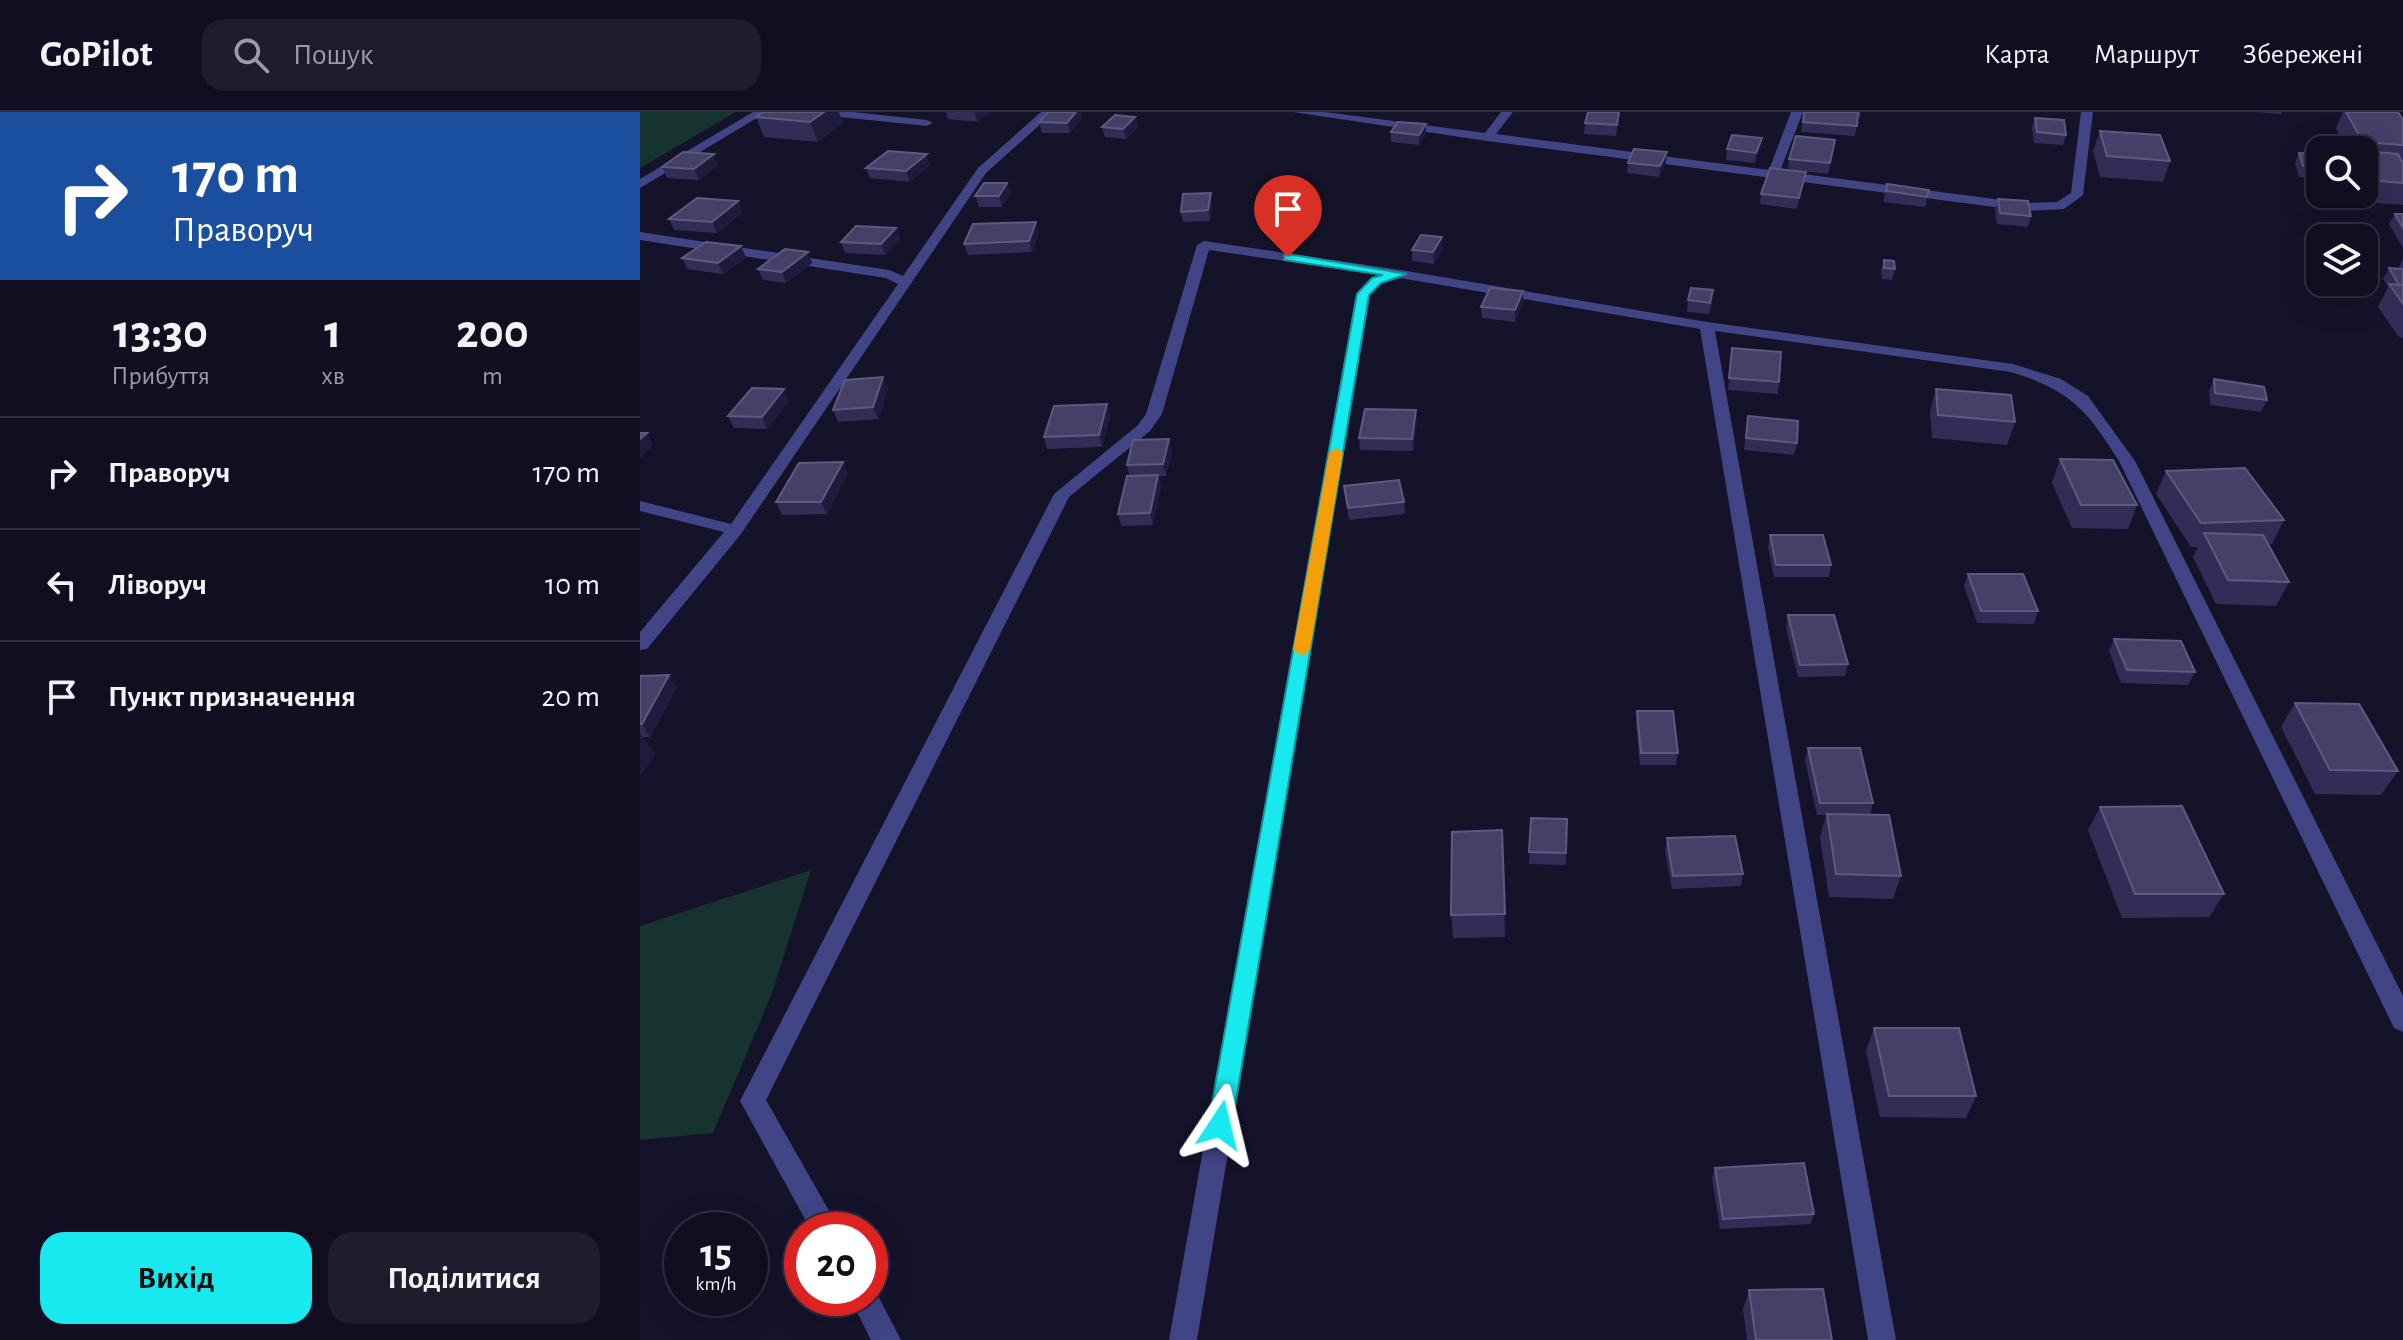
<!DOCTYPE html>
<html lang="uk">
<head>
<meta charset="utf-8">
<style>
	:root { --surface:#100e20; --page:#1e1c2d; --text:#f1f3f6; --muted:#9c9ca5; --line:#302e3e; --accent:#18e9ef }
	body { margin:0; font-family:"Alegreya Sans",sans-serif; background:var(--page); color:var(--text); height:100vh; display:flex; flex-direction:column; font-size:30px; white-space:nowrap }
	* { box-sizing:border-box; margin:0 }
	p { font-size:26px; color:var(--muted) }
	.icon { flex:none; width:44px; height:44px; fill:none; stroke:currentColor; stroke-width:2; stroke-linecap:round; stroke-linejoin:round }
	.map { position:relative; flex:1; overflow:hidden }
	.side { display:flex; flex-direction:column; background:var(--surface); width:640px }
	.side>* { flex:none }
	.top-card { background:#1a4fa0; color:#fff; overflow:hidden }
	.controls { position:absolute; left:1666px; top:24px; display:grid; gap:16px }
	.controls a { display:grid; place-items:center; width:72px; height:72px; border-radius:16px; background:var(--surface); box-shadow:0 8px 32px #0002,0 0 0 2px var(--line); font-size:40px }
	.speed { position:absolute; left:24px; top:1100px; display:flex; gap:16px; font-size:40px; font-weight:700; text-align:center }
	.speed>* { display:grid; place-content:center; width:104px; height:104px; border-radius:50%; background:var(--surface); box-shadow:0 8px 32px #0002,0 0 0 2px var(--line); line-height:1 }
	.speed small { font-size:20px; font-weight:400 }
	.speed .limit { border:12px solid #d22; background:#fff; color:#111 }
	.pin { position:absolute; display:grid; place-items:center; width:68px; height:68px; color:#fff; margin:-82px -34px; border-radius:50% 50% 50% 0; rotate:-45deg; box-shadow:0 0 8px #0007 }
	.pin .icon { rotate:45deg }
	.me { position:absolute; width:88px; margin:-44px; rotate:10deg; stroke-linejoin:round; filter:drop-shadow(0 0 6px #0008) }
	.turn { display:flex; align-items:center; gap:28px; height:168px; padding:0 40px; font-size:36px }
	.turn .icon { width:104px; height:104px; stroke-width:2.5 }
	.turn b { display:block; font-size:56px; line-height:68px }
	.eta { display:flex; justify-content:space-evenly; align-items:center; height:136px; text-align:center }
	.eta b { font-size:48px; font-weight:700; line-height:56px }
	.cta { display:flex; gap:16px; margin-top:auto; padding:16px 40px }
	.cta a { flex:1; height:92px; border-radius:24px; background:var(--accent); color:#111; font-size:32px; font-weight:700; line-height:92px; text-align:center }
	.cta a+a { background:var(--page); color:var(--text) }
	ul { padding:0; list-style:none }
	li { display:flex; align-items:center; gap:24px; height:112px; padding:0 40px; border-top:2px solid var(--line) }
	li div { flex:1 }
	li b { display:block; font-size:30px }
	li em { font-style:normal }
	header { display:flex; align-items:center; gap:48px; box-sizing:border-box; height:112px; padding:0 40px; background:var(--surface); border-bottom:2px solid var(--line) }
	header strong { font-size:38px }
	nav { display:flex; gap:44px; margin-inline-start:auto; font-size:28px }
	.search { width:560px; height:72px; background:var(--page); display:flex; align-items:center; gap:20px; box-sizing:border-box; padding:0 28px; border-radius:24px; color:var(--muted); font-size:30px }
	main { display:flex; flex:1; min-height:0 }
	.map>svg:first-child { display:block }
	.green { fill:#163330 }
	.lines { fill:none; stroke-linecap:round; stroke-linejoin:round }
	.minor { fill:#414485; fill-rule:evenodd }
	.wall { fill:#322d56 }
	.shaded-wall { fill:#1f1b3d }
	.building { fill:#454068; stroke:#5d597f; stroke-width:2 }
	.route { fill:#18e9ef; stroke:#10979b; stroke-width:2 }
	.slow { fill:#f59e0b }
</style>
</head>
<body>
<header>
<strong>GoPilot</strong>
<div class="search"><svg class="icon" aria-label="search" viewBox="0 0 24 24"><circle cx="10" cy="10" r="6"/><path d="M15 15l6 6"/></svg>Пошук</div>
<nav><a>Карта</a><a>Маршрут</a><a>Збережені</a></nav>
</header>
<main>
<section class="side">
<div class="top-card">
<div class="turn"><svg class="icon" aria-label="right" viewBox="0 0 24 24"><path d="M7 20v-9h11M14 6l5 5-5 5"/></svg><div><b>170 m</b>Праворуч</div></div>
</div>
<div class="eta">
<div><b>13:30</b><p>Прибуття</p></div>
<div><b>1</b><p>хв</p></div>
<div><b>200</b><p>m</p></div>
</div>
<ul>
<li><svg class="icon" aria-label="right" viewBox="0 0 24 24"><path d="M7 20v-9h11M14 6l5 5-5 5"/></svg><div><b>Праворуч</b></div><em>170 m</em></li>
<li><svg class="icon" aria-label="left" viewBox="0 0 24 24"><path d="M17 20v-9H6M10 6l-5 5 5 5"/></svg><div><b>Ліворуч</b></div><em>10 m</em></li>
<li><svg class="icon" aria-label="arrive" viewBox="0 0 24 24"><path d="M6 21V4h12l-3 4 3 4H6"/></svg><div><b>Пункт призначення</b></div><em>20 m</em></li>
</ul>
<div class="cta"><a>Вихід</a><a>Поділитися</a></div>
</section>
<div class="map">
<svg width="1763" height="1228" viewBox="0 0 1763 1228">
	<rect width="100%" height="100%" fill="#15132a"/>
	<!-- green -->
	<g class="green">
		<path d="M0,0H96L0,56Z"/>
		<path d="M171,758L131,884L73,1021L0,1028V814Z"/>
	</g>
	<g class="lines">
		<!-- minor -->
		<g class="minor">
			<path d="M113,0H127L0,76V67Z"/>
			<path d="M175,0H213L287,8L293,11L287,14L181,3Z"/>
			<path d="M401,0H414L346,61L101,422L7,537L0,538V520L84,420L0,399V389L91,412L258,172L246,166L0,128V120L249,158L263,164L338,56Z"/>
			<path d="M653,0H685L845,21L861,0H873L856,22L1129,58L1151,0H1163L1140,59L1385,91L1417,90L1431,81L1441,0H1453L1443,83L1424,97L1385,99L847,29Z"/>
			<path d="M564,129L761,158L1067,210L1373,252L1421,267L1448,284L1495,349L1763,884V920L1754,916L1479,349C1447,298 1430,278 1371,260L1075,219L1256,1228H1228L1060,217L760,166L741,172L730,183L557,1228H529L716,182L731,166L741,163L569,138L522,302L510,319L429,385L126,988L200,1118H171L100,989L414,382L498,313L506,302L557,133Z"/>
			<path d="M230,1174L234,1176L261,1228H231L210,1186H230Z"/>
		</g>
	</g>
	<!-- wall -->
	<g class="wall">
		<path d="M306,0H351L337,10L308,7Z"/>
		<path d="M979,0L976,24L944,22L945,11Z"/>
		<path d="M1164,0H1221L1220,6H1218L1215,24L1161,20Z"/>
		<path d="M1615,0H1642L1641,2Z"/>
		<path d="M1703,0H1758L1763,8V93L1713,89L1710,82H1724V38H1707L1696,16Z"/>
		<path d="M116,5L203,11L178,30L124,25Z"/>
		<path d="M442,5L430,21H402L399,10Z"/>
		<path d="M495,5L498,15L486,27L465,25L462,15Z"/>
		<path d="M1395,6L1426,23L1423,33L1394,31L1392,16Z"/>
		<path d="M786,12V23L779,33L751,30V20Z"/>
		<path d="M1460,19L1530,49L1523,70L1460,65L1453,39Z"/>
		<path d="M1195,28L1188,62L1148,57L1149,47Z"/>
		<path d="M1120,36L1115,51L1086,48L1087,37Z"/>
		<path d="M1027,40L1026,50L1019,65L987,61L988,51Z"/>
		<path d="M1659,41L1680,43V67L1659,65L1655,51Z"/>
		<path d="M78,53L59,68L27,66L22,55Z"/>
		<path d="M290,53L270,70L230,66L226,56Z"/>
		<path d="M1166,60L1157,97L1120,92L1121,82Z"/>
		<path d="M367,71L370,81L362,95H339L335,84Z"/>
		<path d="M1247,72L1289,78L1285,95L1243,90Z"/>
		<path d="M1358,87L1391,104L1388,115L1357,112L1355,98Z"/>
		<path d="M572,91L570,109L543,110L541,100Z"/>
		<path d="M103,100L77,121L34,118L29,107Z"/>
		<path d="M1755,102H1763V136L1749,112Z"/>
		<path d="M256,116L260,127L245,143L205,141L201,130Z"/>
		<path d="M399,121L392,140L328,143L324,132Z"/>
		<path d="M101,134L106,146L83,162L47,157L42,146Z"/>
		<path d="M803,136L794,152L772,149V138Z"/>
		<path d="M1763,147V226L1759,225L1738,195L1748,175L1743,167L1749,156L1761,157L1759,155Z"/>
		<path d="M1244,148L1255,157L1252,168L1242,167L1241,159Z"/>
		<path d="M172,151L146,171L123,168L118,157Z"/>
		<path d="M1048,188L1072,190L1069,202L1047,200Z"/>
		<path d="M883,190L875,210L842,206L841,195Z"/>
		<path d="M1092,236L1139,270L1138,282L1088,278Z"/>
		<path d="M243,265L248,277L238,307L198,310L193,298Z"/>
		<path d="M1574,267L1627,288L1621,300L1570,293L1569,279Z"/>
		<path d="M1296,277L1375,310L1367,333L1292,326L1290,300Z"/>
		<path d="M149,289L127,317L94,316L88,304Z"/>
		<path d="M470,304L462,335L407,337L404,325Z"/>
		<path d="M1108,304L1157,331L1154,343L1104,338Z"/>
		<path d="M777,310L773,339L720,338L719,326Z"/>
		<path d="M532,339L526,364H519L521,375L513,413L481,414L478,402L489,364L487,353Z"/>
		<path d="M1420,347L1497,393L1488,417L1432,416L1412,371Z"/>
		<path d="M203,350L208,362L187,402L142,403L136,390Z"/>
		<path d="M1526,359L1644,408L1632,432H1628L1649,470L1636,494L1576,492L1553,445L1558,435H1551L1516,382Z"/>
		<path d="M704,374L764,390L765,402L709,408Z"/>
		<path d="M1130,423L1191,453L1189,465H1134L1128,435Z"/>
		<path d="M1328,462L1398,499L1394,512L1337,511L1324,474Z"/>
		<path d="M1148,503L1208,552L1205,564L1158,565L1146,516Z"/>
		<path d="M1474,527L1555,560L1548,573L1481,571L1469,539Z"/>
		<path d="M0,564L37,575L10,625H3L15,643L0,664Z"/>
		<path d="M1655,591L1758,659L1741,683L1675,682L1641,615Z"/>
		<path d="M997,599L1038,641L1036,653H1000L996,612Z"/>
		<path d="M1168,636L1233,691L1230,703L1261,764L1253,787L1189,785L1180,725L1186,703H1177L1165,648Z"/>
		<path d="M1460,695L1584,782L1569,805L1482,806L1448,718Z"/>
		<path d="M891,706L926,741V753L889,752Z"/>
		<path d="M862,718L865,825L813,826L811,803Z"/>
		<path d="M1027,726L1103,762L1101,774L1032,777L1025,739Z"/>
		<path d="M1234,916L1336,984L1326,1006L1240,1005L1226,939Z"/>
		<path d="M1075,1056L1174,1102L1171,1112L1080,1117L1072,1066Z"/>
		<path d="M1109,1178L1192,1228H1107L1103,1197Z"/>
	</g>
	<!-- shaded-wall -->
	<g class="shaded-wall">
		<path d="M184,0H199L203,11L178,30L170,10Z"/>
		<path d="M335,0H351L337,10Z"/>
		<path d="M436,0H441L442,5L430,21L427,11Z"/>
		<path d="M495,5L498,15L486,27L483,17Z"/>
		<path d="M786,12V23L779,33V23Z"/>
		<path d="M1122,26L1120,36L1115,51L1116,41Z"/>
		<path d="M1027,40L1026,50L1019,65L1020,54Z"/>
		<path d="M74,42L78,53L59,68L54,57Z"/>
		<path d="M287,42L290,53L270,70L266,59Z"/>
		<path d="M367,71L370,81L362,95L359,84Z"/>
		<path d="M571,81L572,91L570,109L568,98Z"/>
		<path d="M98,89L103,100L77,121L72,110Z"/>
		<path d="M396,110L399,121L392,140L389,129Z"/>
		<path d="M256,116L260,127L245,143L241,132Z"/>
		<path d="M802,125L803,136L794,152L793,140Z"/>
		<path d="M101,134L106,146L83,162L78,151Z"/>
		<path d="M168,140L172,151L146,171L142,160Z"/>
		<path d="M883,179V190L875,210V198Z"/>
		<path d="M243,265L248,277L238,307L233,295Z"/>
		<path d="M144,277L149,289L127,317L122,305Z"/>
		<path d="M467,292L470,304L462,335L459,323Z"/>
		<path d="M776,298L777,310L773,339L772,327Z"/>
		<path d="M7,321L13,333L0,346V327Z"/>
		<path d="M529,327L532,339L526,364L523,352Z"/>
		<path d="M203,350L208,362L187,402L181,390Z"/>
		<path d="M518,363L521,375L513,413L510,401Z"/>
		<path d="M29,563L37,575L10,625L2,612Z"/>
		<path d="M0,621L15,643L0,664Z"/>
	</g>
	<!-- building -->
	<g class="building">
		<path d="M123,0H184L170,10L116,5Z"/>
		<path d="M408,0H436L427,11L399,10Z"/>
		<path d="M948,0H979L977,13L945,11Z"/>
		<path d="M1164,0H1218L1217,14L1163,10Z"/>
		<path d="M1706,0H1758L1763,8V33L1723,30Z"/>
		<path d="M475,3L495,5L483,17L462,15Z"/>
		<path d="M1395,6L1424,8L1426,23L1397,20Z"/>
		<path d="M758,10L786,12L779,23L751,20Z"/>
		<path d="M1460,19L1520,23L1530,49L1467,44Z"/>
		<path d="M1092,23L1122,26L1116,41L1087,37Z"/>
		<path d="M1156,24L1195,28L1190,51L1149,47Z"/>
		<path d="M994,37L1027,40L1020,54L988,51Z"/>
		<path d="M248,39L287,42L266,59L226,56Z"/>
		<path d="M1724,39L1758,42L1763,52V71L1724,68Z"/>
		<path d="M43,40L74,42L54,57L22,55Z"/>
		<path d="M1659,41L1680,43V56L1663,54Z"/>
		<path d="M1130,56L1166,60L1159,86L1121,82Z"/>
		<path d="M344,71H367L359,84H335Z"/>
		<path d="M1247,72L1289,78L1287,85L1246,79Z"/>
		<path d="M571,81L568,98L541,100L543,82Z"/>
		<path d="M57,86L98,89L72,110L29,107Z"/>
		<path d="M1358,87L1388,89L1391,104L1360,101Z"/>
		<path d="M1755,102H1763V116Z"/>
		<path d="M396,110L389,129L324,132L333,112Z"/>
		<path d="M216,114L256,116L241,132L201,130Z"/>
		<path d="M781,123L802,125L793,140L772,138Z"/>
		<path d="M66,130L101,134L78,151L42,146Z"/>
		<path d="M145,137L168,140L142,160L118,157Z"/>
		<path d="M1244,148L1254,149L1255,157L1244,156Z"/>
		<path d="M1749,156L1763,157V173H1759Z"/>
		<path d="M1749,172L1763,173V192Z"/>
		<path d="M850,176L883,179L875,198L841,195Z"/>
		<path d="M1051,176L1073,178L1070,191L1048,188Z"/>
		<path d="M1092,236L1141,240L1139,270L1089,266Z"/>
		<path d="M243,265L233,295L193,298L205,268Z"/>
		<path d="M1574,267L1624,275L1627,288L1575,281Z"/>
		<path d="M112,276L144,277L122,305L88,304Z"/>
		<path d="M1296,277L1371,283L1375,310L1298,303Z"/>
		<path d="M467,292L459,323L404,325L414,294Z"/>
		<path d="M725,297L776,298L772,327L719,326Z"/>
		<path d="M1108,304L1158,309L1157,331L1106,326Z"/>
		<path d="M0,321H7L0,327Z"/>
		<path d="M529,327L523,352L487,353L493,328Z"/>
		<path d="M1420,347L1473,348L1497,393H1441Z"/>
		<path d="M203,350L181,390H136L159,351Z"/>
		<path d="M1605,356L1644,408L1561,411L1526,359Z"/>
		<path d="M518,363L510,401L478,402L487,364Z"/>
		<path d="M759,368L764,390L708,396L704,374Z"/>
		<path d="M1564,421L1623,423L1649,470L1588,468Z"/>
		<path d="M1130,423H1183L1191,453H1136Z"/>
		<path d="M1328,462H1383L1398,499H1341Z"/>
		<path d="M1148,503H1194L1208,552L1160,553Z"/>
		<path d="M1474,527L1541,529L1555,560L1487,558Z"/>
		<path d="M29,563L2,612H0V564Z"/>
		<path d="M1655,591L1719,592L1758,659L1690,658Z"/>
		<path d="M997,599H1033L1038,641H1001Z"/>
		<path d="M1168,636H1220L1233,691H1180Z"/>
		<path d="M1542,694L1584,782H1495L1460,695Z"/>
		<path d="M1187,702L1249,703L1261,764L1196,762Z"/>
		<path d="M891,706L927,707L926,741L889,740Z"/>
		<path d="M862,718L865,802L811,803L812,720Z"/>
		<path d="M1095,724L1103,762L1033,764L1027,726Z"/>
		<path d="M1234,916H1319L1336,984H1249Z"/>
		<path d="M1164,1051L1174,1102L1083,1107L1075,1056Z"/>
		<path d="M1183,1177L1192,1228H1116L1109,1178Z"/>
	</g>
	<!-- route -->
	<path class="route" d="M648,142L767,162L741,171L729,183L592,1013L588,1020L580,1024L572,1020L568,1013L717,182L732,166L743,163L644,148V143Z"/>
	<!-- slow -->
	<path class="slow" d="M696,336L703,341L670,538L662,544L653,538L689,341Z"/>
</svg>
<div class="controls">
<a><svg class="icon" aria-label="search" viewBox="0 0 24 24"><circle cx="10" cy="10" r="6"/><path d="M15 15l6 6"/></svg></a>
<a><svg class="icon" aria-label="layers" viewBox="0 0 24 24"><path d="M12 4l9 5-9 5-9-5zM3 14l9 5 9-5"/></svg></a>
</div>
<div class="speed"><div>15<small>km/h</small></div><div class="limit">20</div></div>
<div class="pin" style="left:648px;top:145px;background:#d93025"><svg class="icon" aria-label="arrive" viewBox="0 0 24 24"><path d="M6 21V4h12l-3 4 3 4H6"/></svg></div>
<svg class="me" style="left:580px;top:1013px" viewBox="-20 -20 40 40"><path d="M0-17L14 15 0 8-14 15z" fill="#18e9ef" stroke="#fff" stroke-width="4"/></svg>
</div>
</main>
</body>
</html>
